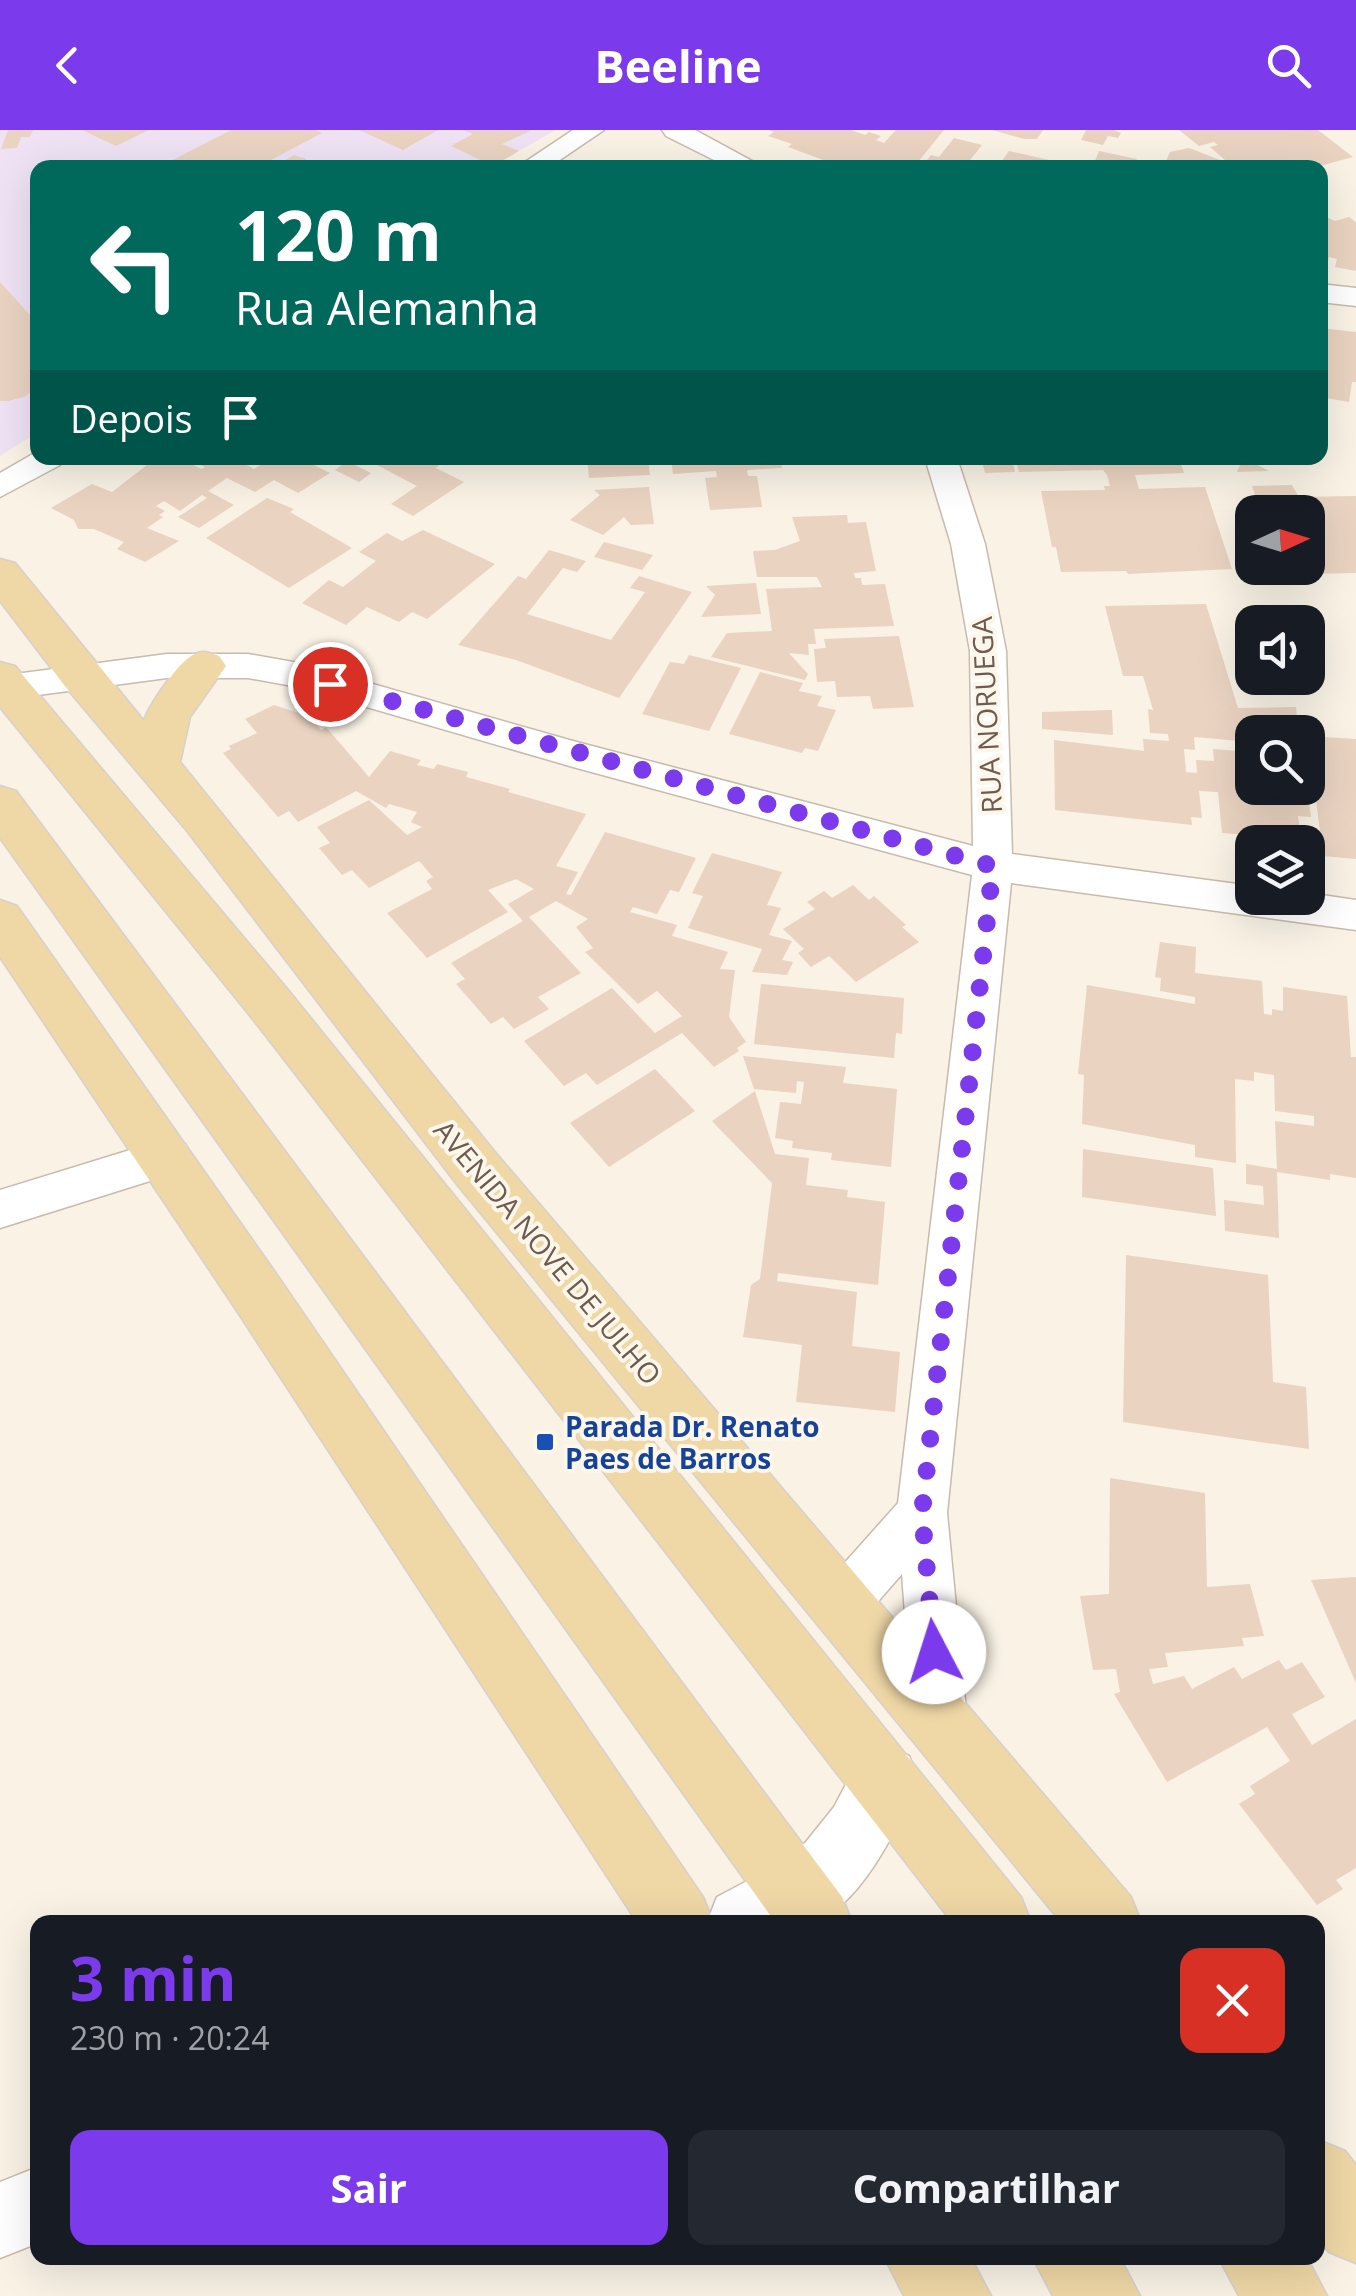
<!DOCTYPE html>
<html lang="pt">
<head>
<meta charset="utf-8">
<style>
	:root { --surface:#171b24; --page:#242831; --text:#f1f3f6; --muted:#9ea1a6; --accent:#7c3aed }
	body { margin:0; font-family:"Open Sans",sans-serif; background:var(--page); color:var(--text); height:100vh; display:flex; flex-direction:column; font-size:38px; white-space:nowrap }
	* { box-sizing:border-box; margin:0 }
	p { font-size:32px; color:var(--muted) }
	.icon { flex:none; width:55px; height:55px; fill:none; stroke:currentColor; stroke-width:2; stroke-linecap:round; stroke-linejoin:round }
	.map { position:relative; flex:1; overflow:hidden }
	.panel { position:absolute; left:30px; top:1785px; width:1295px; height:350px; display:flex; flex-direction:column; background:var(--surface); border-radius:20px; box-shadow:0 10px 40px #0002 }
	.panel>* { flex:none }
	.banner { position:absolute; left:30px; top:30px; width:1298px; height:305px; border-radius:20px; box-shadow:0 10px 40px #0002; background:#00695c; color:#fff; overflow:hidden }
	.needle { width:65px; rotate:86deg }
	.buttons { position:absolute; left:1235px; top:365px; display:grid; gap:20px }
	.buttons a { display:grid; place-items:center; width:90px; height:90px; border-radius:20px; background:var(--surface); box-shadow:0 10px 40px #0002; font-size:50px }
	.pin { position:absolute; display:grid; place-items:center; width:85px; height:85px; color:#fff; margin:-42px; border:5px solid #fff; border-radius:50%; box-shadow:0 2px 10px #0007 }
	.me { position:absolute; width:110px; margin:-55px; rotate:355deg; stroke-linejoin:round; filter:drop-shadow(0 0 8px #0008) }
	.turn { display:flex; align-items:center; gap:35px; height:210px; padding:0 40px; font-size:45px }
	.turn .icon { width:130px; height:130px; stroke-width:2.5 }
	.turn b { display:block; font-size:70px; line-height:85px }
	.then { display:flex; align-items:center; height:95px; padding:0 40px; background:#0003; gap:20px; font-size:38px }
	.round { display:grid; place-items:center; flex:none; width:105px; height:105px; border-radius:20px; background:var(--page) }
	.headline { display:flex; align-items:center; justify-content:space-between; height:170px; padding:0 40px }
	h1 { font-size:60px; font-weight:700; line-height:75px; color:var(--accent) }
	.primary-button { display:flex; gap:20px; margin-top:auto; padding:20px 40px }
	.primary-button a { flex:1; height:115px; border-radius:20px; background:var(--accent); color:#fff; font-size:40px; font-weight:700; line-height:115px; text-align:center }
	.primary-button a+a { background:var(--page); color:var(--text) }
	header { display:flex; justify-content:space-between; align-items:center; height:130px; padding:0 40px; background:var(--accent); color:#fff; font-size:45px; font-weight:700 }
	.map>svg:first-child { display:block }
	.education { fill:#efe2f5 }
	.building { fill:#ead3c1 }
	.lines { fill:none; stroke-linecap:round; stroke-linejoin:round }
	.street-casing { stroke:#c8baad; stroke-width:3 }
	.secondary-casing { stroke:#cbbbac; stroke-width:3 }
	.primary-casing { stroke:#d6d1cd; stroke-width:3 }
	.street { fill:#fff; fill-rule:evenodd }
	.secondary { fill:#fff; fill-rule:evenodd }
	.primary { fill:#efd7a6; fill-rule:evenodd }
	.route { stroke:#7c3aed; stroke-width:18; stroke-dasharray:0 32.4 }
	.transit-dot { fill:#1a4fb4; stroke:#fcf6eb; stroke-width:4 }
	.labels { text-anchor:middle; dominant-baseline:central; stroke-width:8; stroke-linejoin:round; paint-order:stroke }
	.street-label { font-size:28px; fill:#6e5b4e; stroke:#fcf6eb }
	.transit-label { font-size:28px; font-weight:bold; fill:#164399; stroke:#fcf6eb; text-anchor:start }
</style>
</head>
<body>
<header><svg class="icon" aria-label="back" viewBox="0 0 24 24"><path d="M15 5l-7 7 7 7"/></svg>Beeline<svg class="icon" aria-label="search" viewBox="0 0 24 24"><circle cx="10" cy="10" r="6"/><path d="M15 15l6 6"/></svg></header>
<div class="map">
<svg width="1356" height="2166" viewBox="0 0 1356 2166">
	<rect width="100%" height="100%" fill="#f9f2e5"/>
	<!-- education -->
	<path class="education" d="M0,0H556L490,37L38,38L37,303L0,326Z"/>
	<!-- building -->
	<g class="building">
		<path d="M8,0H33L30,7H21L17,18L1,19Z"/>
		<path d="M82,0H149L116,16Z"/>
		<path d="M231,0H316L322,3L256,38H176L167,33Z"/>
		<path d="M359,0H438L403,20Z"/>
		<path d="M463,0H532L502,14L519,21L490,38H479L487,33L451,16L473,4Z"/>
		<path d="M769,0H851L865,5L869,2L881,6L876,10L884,13L896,0H944L913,38H829L834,34L788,17L792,14L768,6L774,2Z"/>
		<path d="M992,0H1043L1037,9H1024Z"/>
		<path d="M1086,0H1114L1121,3L1118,8L1108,6L1103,15L1081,10Z"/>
		<path d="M1179,0H1318L1353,27L1312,38H1248L1225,30L1210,17L1218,15L1214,12L1199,16Z"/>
		<path d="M954,8L982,15L970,30L981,33L978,38H921L931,25L939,27Z"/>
		<path d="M1189,18L1238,37V38H1163L1170,22Z"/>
		<path d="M1009,21L1058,32L1054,38H997Z"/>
		<path d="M1099,21L1137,29L1132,38L1095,31Z"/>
		<path d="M294,25L306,29L302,38H273Z"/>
		<path d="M1320,84L1335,91L1349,87L1356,92V141L1335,137L1337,129L1329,127L1325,141H1320Z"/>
		<path d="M0,152L38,194V257L24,267L8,271H0Z"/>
		<path d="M1320,198L1356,202V252H1352L1349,272L1320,267Z"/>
		<path d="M156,328H180L201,339L205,337L187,328H255L245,334L254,339L268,330L263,328H300L330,343L298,363L274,350L255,362L227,348L208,361L234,375L199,398L178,387L207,368L202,365L180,381L164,371L156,376L165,381L159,385L163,387L147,398L179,411L145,432L117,419L124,412L94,399H78L74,390L51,378L92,354L112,362Z"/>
		<path d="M385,328H446L436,338L464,352L413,386L391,374L417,356L375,334Z"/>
		<path d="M587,328H648L650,345L589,348Z"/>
		<path d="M671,328H780L782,338L747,340L748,346H757L762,377L710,380L705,348L717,347L716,341L673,344Z"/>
		<path d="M981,328H1012L1015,342L985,343Z"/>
		<path d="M1015,328L1180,331L1184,343L1135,345L1139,359L1205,357L1232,439L1128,444L1126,441L1061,442L1056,417H1052L1041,361L1105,360L1104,356H1110L1107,345L1103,340L1019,342Z"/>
		<path d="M1234,328H1245L1269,341L1237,342L1240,335L1231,333Z"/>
		<path d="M347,331L371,343L359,352L335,340Z"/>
		<path d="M1292,355L1299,367L1356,366V443L1304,444L1308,400H1314L1308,392V382H1261L1252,356Z"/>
		<path d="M649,357L654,394L631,395L624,387L603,405L570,390L600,365L594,360Z"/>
		<path d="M267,368L294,379L290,382L352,418L289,458L206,408Z"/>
		<path d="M847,385L848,393L866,392L876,441L854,443L855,448H861L862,455L885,454L894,496L814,499L816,514H808L809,525L789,523L808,544L805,550L711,527L727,503L772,501L766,459L822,457L817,447H757L753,421L775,420L800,411L792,387Z"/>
		<path d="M423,400L495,434L427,489L412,482L399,492L367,477L346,495L302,473L329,450L343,457L376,431L359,422L387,403L402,411Z"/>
		<path d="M604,412L653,425L642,440L594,427Z"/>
		<path d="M549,420L586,431L577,442L563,438L527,484L611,510L645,462L630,458L639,446L692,462L619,568L516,530L458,515L518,446L526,449Z"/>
		<path d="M756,453L761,484L701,487L715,465L706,456Z"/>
		<path d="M1206,474L1238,578L1296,577L1298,596L1264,593L1266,602H1252V612L1194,607L1195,620L1184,619L1186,642L1197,643L1196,630L1214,631L1213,619L1252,622V658H1307L1311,687L1298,686L1301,709L1222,703L1218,662L1199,661L1202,688L1191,687L1192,695L1055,680L1054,610L1144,621L1143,609L1169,611L1168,604L1150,603L1148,579L1153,580L1143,546H1123L1105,476Z"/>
		<path d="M899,506L914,577L873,579L870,566L837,567L835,551L817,552L814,519L826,518L824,509Z"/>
		<path d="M689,525L741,538L709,601L642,584L670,532L684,534Z"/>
		<path d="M760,542L803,553L799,561L822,566L817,576L836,580L818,621L805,618L802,623L729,604Z"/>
		<path d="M274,575L308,586L321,600L326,597L369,647L390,621L421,630L417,635L434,639L437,634L468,642L466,647L510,659L508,662L586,684L556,736L578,742L566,764L571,765L605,702L696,728L679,762L670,760L657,784L633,777L630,782L677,795L672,806L728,822L720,839L735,840L729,887L746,912L737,918L739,921L714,937L682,903L597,955L586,943L564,956L524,911L612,858L655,903L682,886L657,861L638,874L585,822L593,818L576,797L588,789L556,771L529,787L581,843L538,867L549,879L514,899L503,887L491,894L456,854L465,849L451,833L523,791L508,774L534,759L516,749L488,760L508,782L427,828L387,783L432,759L426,751L433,747L419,731L369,758L352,740L342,745L319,718L330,713L317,697L369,670L407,705L422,697L411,692L417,682L389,674L386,678L356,661L298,692L289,681L278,687L223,623L231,619L229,616L257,603L245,589Z"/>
		<path d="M1112,580L1113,605L1042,599V582Z"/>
		<path d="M1308,606L1356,609V729L1323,726Z"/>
		<path d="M712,723L782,742L767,775L781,778L769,805L792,811L782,830L793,832L787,845L752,842L762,819L688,798L703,766L692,763Z"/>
		<path d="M853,755L869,770L874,766L906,795L902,797L919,812L856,852L829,826L811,837L798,823L804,819L783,799L815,779L807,772L824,761L832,768Z"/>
		<path d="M1160,812L1196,817L1195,843L1262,851L1264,884L1272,885V879L1283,881V857L1347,866L1351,927H1356V1048L1330,1044V1050L1277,1042L1279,1108L1225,1101L1224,1070L1264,1075L1263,1056L1246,1054V1034L1277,1039L1275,991L1314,996V986L1275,981L1274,945L1254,942V951L1235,949L1236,1033L1195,1027V1015L1082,994L1084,945L1078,944L1087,855L1195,874V867L1160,861L1161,848L1155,847Z"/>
		<path d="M761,854L904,868L902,904L896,903L894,928L754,914Z"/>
		<path d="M743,926L846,937L843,953L897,959L891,1037L831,1030L832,1023L792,1018L793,1011L775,1008L780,972L801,974L804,952L797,951L796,963L754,959Z"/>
		<path d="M655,939L695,981L609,1037L570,993Z"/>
		<path d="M755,961L775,1024L809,1028L806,1055L848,1060L847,1067L885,1072L878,1155L778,1143L777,1151L857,1162L852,1216L900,1222L895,1282L796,1272L802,1215L743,1207L751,1155L760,1149L772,1053L712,991Z"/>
		<path d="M1083,1019L1213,1038L1216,1086L1082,1067Z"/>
		<path d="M1126,1125L1268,1145L1273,1252L1306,1257L1309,1319L1123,1292Z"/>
		<path d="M1110,1348L1205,1363L1207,1457L1250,1454L1264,1506L1242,1508L1244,1516L1165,1523L1168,1537L1149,1539L1153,1554L1184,1546L1192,1559L1234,1537L1242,1549L1279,1530L1286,1540L1302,1532L1325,1567L1292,1584L1312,1615L1356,1589V1738L1336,1750L1343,1759L1317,1775L1239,1674L1255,1664L1250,1656L1290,1631L1267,1597L1167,1652L1114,1564L1120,1562L1116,1539L1093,1540L1080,1466L1109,1464Z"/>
		<path d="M1356,1447V1553L1311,1450Z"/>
	</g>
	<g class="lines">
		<!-- street casing -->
		<g class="street-casing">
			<g id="street">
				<path d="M573,0H604L548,38H516Z"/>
				<path d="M662,0H695L765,38H730L666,6Z"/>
				<path d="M1320,154L1356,158V176L1320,172Z"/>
				<path d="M38,321V328H65L60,335L0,367V343Z"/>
				<path d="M925,328H957L985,414L1006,521L1012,724L1252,756V768H1308V763L1356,770V800L1011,753L947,1383L967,1591L959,1610L940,1618L921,1610L913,1591L902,1444L860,1492L842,1500L824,1492L816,1474L824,1456L898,1373L972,745L573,637L298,557L248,548H167L0,570V546L167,524H248L299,533L573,611L973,716L970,521L951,414Z"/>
				<path d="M169,1008L185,1014L191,1027L185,1040L0,1098V1060Z"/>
			</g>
		</g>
		<!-- secondary casing -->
		<g class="secondary-casing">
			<g id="secondary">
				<path d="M885,1616L909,1626L919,1650C901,1691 858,1785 808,1792C776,1797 740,1792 707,1792L717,1767L768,1740L805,1713L834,1677L861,1626Z"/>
				<path d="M38,2037V2113L0,2128V2052Z"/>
			</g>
		</g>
		<!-- primary casing -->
		<g class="primary-casing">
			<g id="primary">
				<path d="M0,429L15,433L144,591C149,575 180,529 195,524C204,520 210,523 219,526L226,536L190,587L180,632L494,1021L1131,1767L1141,1792H1061L456,1053L188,702L65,556L0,471Z"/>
				<path d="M0,532L15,536L288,860L1021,1767L1031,1792H952L252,888L0,577Z"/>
				<path d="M0,656L16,661L842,1767L852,1792H775L0,708Z"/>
				<path d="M0,770L17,776L277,1145L703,1767L713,1792H637L237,1181L0,827Z"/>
				<path d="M1318,2010L1345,2021L1356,2035V2133L1329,2122L1318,2108Z"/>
				<path d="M885,2128H971L991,2166H904Z"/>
				<path d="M1033,2128H1120L1140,2166H1053Z"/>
				<path d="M1219,2128H1307L1327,2166H1239Z"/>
			</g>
		</g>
		<!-- street -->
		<use href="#street" class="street"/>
		<!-- secondary -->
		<use href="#secondary" class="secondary"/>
		<!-- primary -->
		<use href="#primary" class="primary"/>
	</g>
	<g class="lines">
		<!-- route -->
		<path class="route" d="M330,554L993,736L922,1383L934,1522"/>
	</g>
	<!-- markers -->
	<rect class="transit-dot" x="535" y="1302" width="20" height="20" rx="5"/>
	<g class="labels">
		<!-- street labels -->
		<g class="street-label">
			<text transform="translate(986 585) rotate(-93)">RUA NORUEGA</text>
			<text transform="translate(548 1122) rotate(50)">AVENIDA NOVE DE JULHO</text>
		</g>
		<!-- transit labels -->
		<g class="transit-label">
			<text x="565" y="1296">Parada Dr. Renato<tspan x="565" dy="32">Paes de Barros</tspan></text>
		</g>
	</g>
</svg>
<div class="buttons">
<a><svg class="needle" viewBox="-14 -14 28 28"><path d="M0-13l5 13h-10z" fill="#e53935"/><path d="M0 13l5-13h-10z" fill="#9ea1a6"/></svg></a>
<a><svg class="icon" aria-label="sound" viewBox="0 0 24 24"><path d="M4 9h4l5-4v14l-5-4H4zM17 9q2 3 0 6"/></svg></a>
<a><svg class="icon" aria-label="search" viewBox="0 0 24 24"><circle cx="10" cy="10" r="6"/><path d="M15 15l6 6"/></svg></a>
<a><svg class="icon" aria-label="layers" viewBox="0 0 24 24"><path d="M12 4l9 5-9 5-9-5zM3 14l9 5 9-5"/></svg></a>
</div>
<div class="pin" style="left:330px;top:554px;background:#d93025"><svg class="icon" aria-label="arrive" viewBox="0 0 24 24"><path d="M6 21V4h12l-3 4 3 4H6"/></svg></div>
<svg class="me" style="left:934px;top:1522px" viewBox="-20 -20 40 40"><circle r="19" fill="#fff"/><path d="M0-13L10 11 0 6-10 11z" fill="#7c3aed"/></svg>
<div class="banner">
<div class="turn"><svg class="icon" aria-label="left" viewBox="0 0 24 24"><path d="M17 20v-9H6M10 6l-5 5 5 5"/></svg><div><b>120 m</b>Rua Alemanha</div></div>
<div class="then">Depois<svg class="icon" aria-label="arrive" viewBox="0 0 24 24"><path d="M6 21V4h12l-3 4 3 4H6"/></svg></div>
</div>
<section class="panel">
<div class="headline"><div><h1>3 min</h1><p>230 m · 20:24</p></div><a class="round" style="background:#d93025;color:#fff"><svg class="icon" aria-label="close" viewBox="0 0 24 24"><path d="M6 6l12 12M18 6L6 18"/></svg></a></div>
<div class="primary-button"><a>Sair</a><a>Compartilhar</a></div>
</section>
</div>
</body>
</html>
